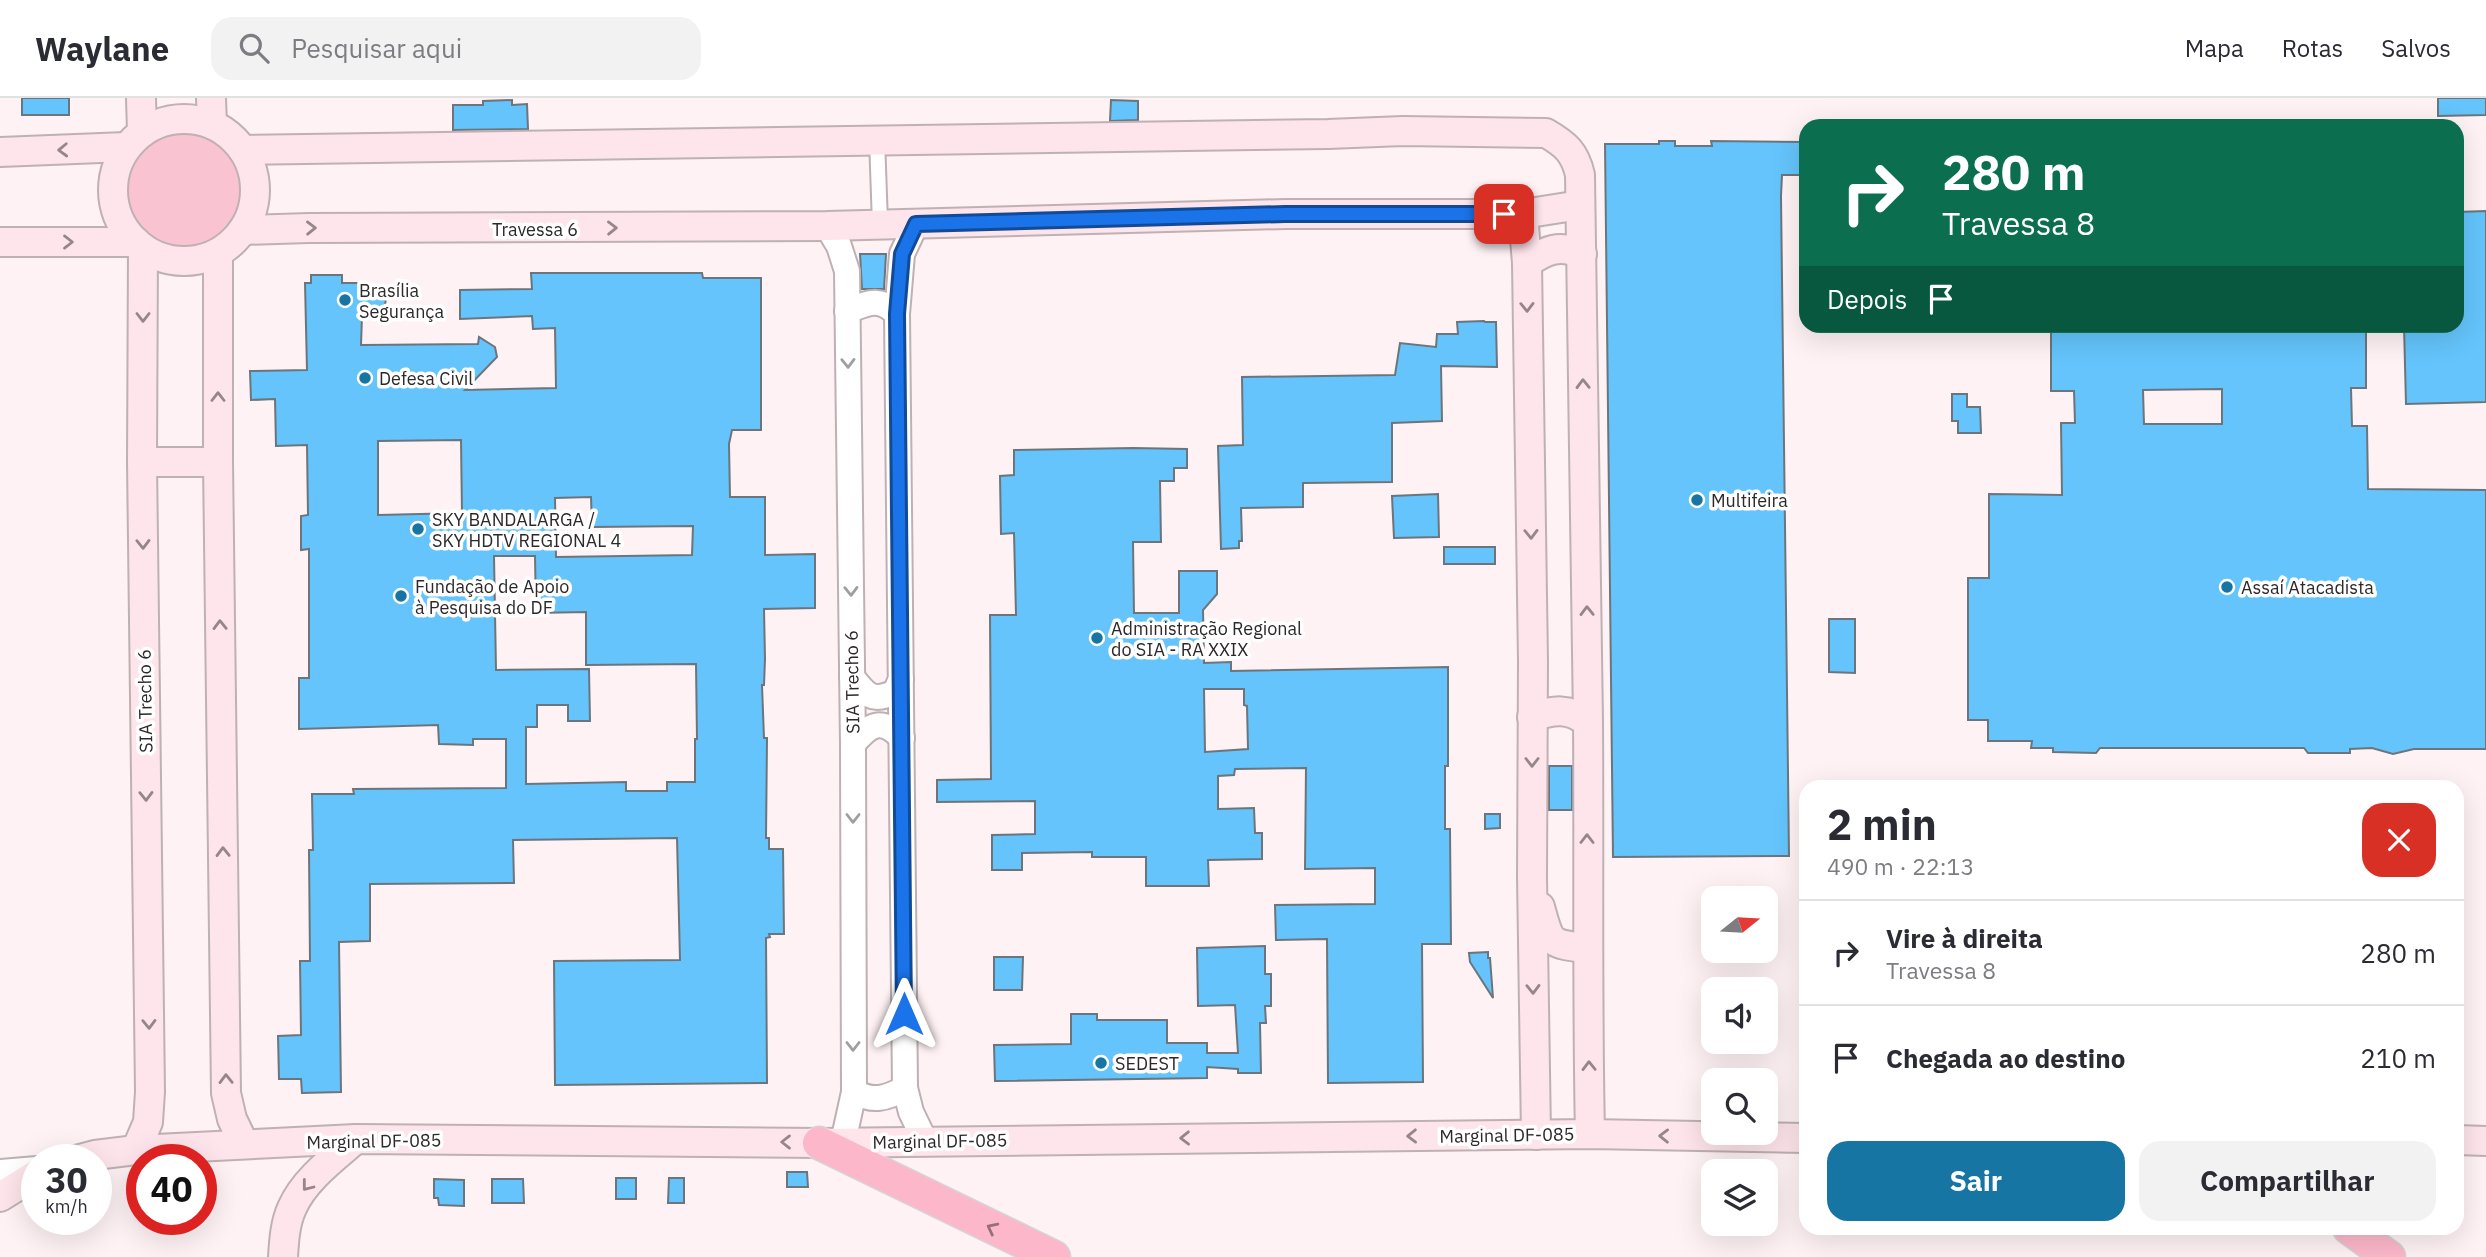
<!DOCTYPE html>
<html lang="pt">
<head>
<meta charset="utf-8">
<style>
	:root { --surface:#fff; --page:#f2f2f3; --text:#2b2b33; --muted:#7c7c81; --line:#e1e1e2; --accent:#1675a2 }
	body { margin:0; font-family:"IBM Plex Sans",sans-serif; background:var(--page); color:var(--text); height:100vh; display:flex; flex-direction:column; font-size:26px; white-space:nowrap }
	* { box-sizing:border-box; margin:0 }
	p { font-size:23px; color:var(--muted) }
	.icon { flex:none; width:38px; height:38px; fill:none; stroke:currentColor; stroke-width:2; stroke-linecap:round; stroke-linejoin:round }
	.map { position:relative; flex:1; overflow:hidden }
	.sheet { position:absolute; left:1799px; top:682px; width:665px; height:455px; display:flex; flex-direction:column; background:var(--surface); border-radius:21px; box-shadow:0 7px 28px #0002 }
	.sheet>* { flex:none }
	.banner { position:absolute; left:1799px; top:21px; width:665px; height:214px; border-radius:21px; box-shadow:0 7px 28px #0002; background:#0b6e4f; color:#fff; overflow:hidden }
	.needle { width:46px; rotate:72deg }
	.buttons { position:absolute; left:1701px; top:788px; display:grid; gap:14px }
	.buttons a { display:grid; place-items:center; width:77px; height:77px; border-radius:14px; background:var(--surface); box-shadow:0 7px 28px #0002; font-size:35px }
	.speed { position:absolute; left:21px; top:1046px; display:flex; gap:14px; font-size:35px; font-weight:700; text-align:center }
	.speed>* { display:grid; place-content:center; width:91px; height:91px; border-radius:50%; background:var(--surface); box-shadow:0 7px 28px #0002; line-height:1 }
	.speed small { font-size:18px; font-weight:400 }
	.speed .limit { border:10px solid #d22; background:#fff; color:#111 }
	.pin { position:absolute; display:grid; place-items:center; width:60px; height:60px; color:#fff; margin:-30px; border-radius:14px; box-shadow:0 4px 10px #0006 }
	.me { position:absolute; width:77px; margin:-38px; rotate:0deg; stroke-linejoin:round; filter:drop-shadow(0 0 5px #0008) }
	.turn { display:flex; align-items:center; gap:24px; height:147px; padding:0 28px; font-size:32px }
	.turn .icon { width:91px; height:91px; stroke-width:2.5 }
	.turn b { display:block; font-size:49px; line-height:60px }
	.then { display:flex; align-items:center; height:66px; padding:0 28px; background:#0003; gap:14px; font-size:26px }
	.round { display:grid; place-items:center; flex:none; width:74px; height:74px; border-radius:21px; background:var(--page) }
	.head { display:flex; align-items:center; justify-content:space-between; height:119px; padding:0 28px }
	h1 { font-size:42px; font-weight:700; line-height:52px }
	.button { display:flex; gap:14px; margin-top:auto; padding:14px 28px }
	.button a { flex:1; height:80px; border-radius:21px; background:var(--accent); color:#fff; font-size:28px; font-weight:700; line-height:80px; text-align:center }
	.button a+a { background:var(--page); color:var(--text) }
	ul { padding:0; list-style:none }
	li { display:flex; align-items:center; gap:21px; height:105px; padding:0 28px; border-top:2px solid var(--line) }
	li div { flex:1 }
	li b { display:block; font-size:26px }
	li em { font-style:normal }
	header { display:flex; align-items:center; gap:42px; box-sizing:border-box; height:98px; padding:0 35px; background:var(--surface); border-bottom:2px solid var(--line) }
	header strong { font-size:33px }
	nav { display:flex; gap:38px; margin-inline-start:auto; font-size:24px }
	.search { width:490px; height:63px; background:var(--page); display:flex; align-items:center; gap:18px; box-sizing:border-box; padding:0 24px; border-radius:21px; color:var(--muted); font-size:26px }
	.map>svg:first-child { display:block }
	.green { fill:#fac3d1 }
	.building { fill:#64c4fb; stroke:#6b757b; stroke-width:2; fill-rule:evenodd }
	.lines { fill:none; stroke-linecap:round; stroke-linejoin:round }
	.pedestrian-casing { stroke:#beb1b4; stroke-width:18 }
	.tertiary-casing { stroke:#beb1b4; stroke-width:28 }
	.secondary-casing { stroke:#beb1b4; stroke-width:32 }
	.trunk-casing { stroke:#d5d4d4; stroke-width:35 }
	.pedestrian { stroke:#fff; stroke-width:14 }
	.tertiary { stroke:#fff; stroke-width:24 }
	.secondary { stroke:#fee4eb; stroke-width:28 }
	.trunk { stroke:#fcb8ca; stroke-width:32 }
	.oneway { stroke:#96868a }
	.oneway2 { stroke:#a09e9f }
	.oneway3 { stroke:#94707a }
	.route-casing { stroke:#114b97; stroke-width:18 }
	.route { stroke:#1a73e8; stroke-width:12 }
	.poi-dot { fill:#1675a2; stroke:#fff; stroke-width:2.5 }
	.labels { text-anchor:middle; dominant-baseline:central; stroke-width:7; stroke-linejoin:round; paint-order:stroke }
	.street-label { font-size:18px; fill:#2d2829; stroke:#fff }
	.poi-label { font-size:18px; fill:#2d2829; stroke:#fff; text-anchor:start }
</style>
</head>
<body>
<header>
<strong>Waylane</strong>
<div class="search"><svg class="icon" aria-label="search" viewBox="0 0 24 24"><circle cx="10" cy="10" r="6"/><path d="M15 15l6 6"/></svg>Pesquisar aqui</div>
<nav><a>Mapa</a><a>Rotas</a><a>Salvos</a></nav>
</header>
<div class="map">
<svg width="2486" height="1159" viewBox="0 0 2486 1159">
	<rect width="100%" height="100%" fill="#fef2f5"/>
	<!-- green -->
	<circle class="green" cx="182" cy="92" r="58"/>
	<!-- building -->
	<g class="building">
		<rect x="22" y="0" width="47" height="17"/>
		<path d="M2438,0H2486V17L2438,18Z"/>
		<path d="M512,2V7L527,6L528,31L453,32V7H483V3Z"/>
		<path d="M1111,2L1138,3V22L1110,23Z"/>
		<path d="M1659,43H1675V48H1712L1711,43L1806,44V77H1782L1781,98L1789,758L1613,759L1605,46H1659Z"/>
		<path d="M2486,113V304L2406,306L2404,228H2457V114Z"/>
		<path d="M860,156H886L884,191H862Z"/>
		<path d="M531,175H702L703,180H761V332H732L729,346L730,399H765V457L815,456V510L764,511L765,561L764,587H762L764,640H767L766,740H769V751H783L784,836H769L770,839L766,840L767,985L555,987L554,863L680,862L677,740L513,742L514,785L370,786V843L339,844L341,994L302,995L301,981H279L278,938L301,937L300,863H310L309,752H313L312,696H354L353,691L506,690V641H473V647L439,646L438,627L299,631V580H309V451L301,452V418L308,417L307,347L276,348L275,301L251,302L250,273L307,272L305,185H311V177H342V185H362V189H387L384,219L362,218L361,247L478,246L479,239L495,249L497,259L465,292L556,290L555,230L533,231L532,218L460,221V192L532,191ZM461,342L462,415L378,417V343ZM591,399L592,429L693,428L692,457L556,459L555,400ZM494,458H535L536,515L586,514V567L696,566L697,641H695V684H667V693H626V684L526,686V629H537V607H568V623H590L589,571L496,572Z"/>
		<path d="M1484,223L1485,224H1496L1497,269L1441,268L1442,323L1392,325V384L1303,385V409L1241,410L1242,443H1239V450L1221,451L1218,348L1243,347L1242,279L1395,277L1400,245L1436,249L1437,236H1458L1457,224Z"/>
		<path d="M2051,228H2366V290H2351L2352,328H2367L2368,391L2486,392V651H2414L2393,656L2372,650L2350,651V655H2308L2304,650H2100L2096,655L2053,654V650H2031L2032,643H1988V622H1968V480H1989V396L2062,397L2061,325H2075L2074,293H2051ZM2222,291V326H2144L2143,292Z"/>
		<path d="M1952,296H1967V309H1980L1981,335H1958V323H1952Z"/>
		<path d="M1133,350L1187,351V370H1174V383H1160L1161,444H1133L1134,515H1179V473H1217V496L1203,512L1204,565L1231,564V573L1448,569V668H1445V731H1450L1451,846H1422L1423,984L1328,985L1327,841L1276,842L1275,807L1375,806V770L1305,771L1306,670L1235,671L1234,677L1218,678V711L1254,710L1255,735H1262V761L1208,762L1209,788H1146V759H1092V754L1022,755V772H992V737L1035,736V703L937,704V682L991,681L990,517H1016L1014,435L1001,436L1000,378L1014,377V352ZM1204,591H1244V607L1247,608L1248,651L1205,654Z"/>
		<path d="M1438,396L1439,439L1394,440L1392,398Z"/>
		<rect x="1444" y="449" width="51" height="17"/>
		<path d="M1829,521H1855V575L1829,574Z"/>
		<rect x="1549" y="668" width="23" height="44"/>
		<path d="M1485,716H1500V730L1485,731Z"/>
		<path d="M1265,848V876H1271V908H1265L1266,925H1260L1261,975H1238V971L1207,969V980L995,983L994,947L1071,946V916H1097V922H1167V945H1207V955H1238L1235,907L1198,908L1197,850Z"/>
		<path d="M1488,854V860H1490L1493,900L1470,864L1469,855Z"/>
		<path d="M994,859H1023L1022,892H994Z"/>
		<path d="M787,1074H807L808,1089H787Z"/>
		<rect x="616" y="1080" width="20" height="21"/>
		<path d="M669,1080H684V1105H668Z"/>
		<path d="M434,1081L464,1082V1108L439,1107L438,1100H434Z"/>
		<path d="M492,1081H523L524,1105H492Z"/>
	</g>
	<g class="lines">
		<!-- pedestrian casing -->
		<g class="pedestrian-casing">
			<path id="pedestrian" d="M877,41L880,126"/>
		</g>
		<!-- tertiary casing -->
		<g class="tertiary-casing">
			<g id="tertiary">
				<path d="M916,126L902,156L897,216L905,990L911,1014L925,1043"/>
				<path d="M827,128L839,148L847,173L853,646L854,994L843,1044"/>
				<path d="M847,213C868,205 879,198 897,216"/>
				<path d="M852,579C866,597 872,605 895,594L901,581"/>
				<path d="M853,646C870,626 881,619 902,640"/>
				<path d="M854,994C873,1004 886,1001 905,990"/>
				<path d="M0,1074L37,1071"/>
			</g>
		</g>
		<!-- secondary casing -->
		<g class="secondary-casing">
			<g id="secondary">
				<path d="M141,0L142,34"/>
				<path d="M211,0L212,26"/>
				<circle cx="184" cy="92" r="71"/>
				<path d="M243,52L1328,36L1403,33L1546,35C1565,46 1575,54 1580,77C1581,259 1587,441 1588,623C1589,761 1587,898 1590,1036"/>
				<path d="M0,54L126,49"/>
				<path d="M1523,116L1527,165L1533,563L1532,779L1536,1037"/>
				<path d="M243,132L309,130L827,128L1285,116H1523L1580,107"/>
				<path d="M0,144H136"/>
				<path d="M218,155V364L226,995L232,1021L244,1046"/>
				<path d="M1527,165C1546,152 1559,146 1582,156"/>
				<path d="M142,364H218"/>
				<path d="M1532,619C1553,612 1570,609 1588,625"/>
				<path d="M1540,809C1550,845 1548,846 1587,850"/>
				<path d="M2457,1042L2486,1043"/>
				<path d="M136,1052L148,1024L150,994L142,364L143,150"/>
				<path d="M76,1062L95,1057L136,1052L356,1041L819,1045L1590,1036L1806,1040"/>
				<path d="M0,1099L37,1076"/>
				<path d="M283,1159C284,1143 285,1125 292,1110C304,1082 334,1060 356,1041"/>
			</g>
		</g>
		<!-- trunk casing -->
		<g class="trunk-casing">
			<g id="trunk">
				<path d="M819,1045L1054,1159"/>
				<path d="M2349,1130L2389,1159"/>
			</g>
		</g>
		<!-- pedestrian -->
		<use href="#pedestrian" class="pedestrian"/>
		<!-- tertiary -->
		<use href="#tertiary" class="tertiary"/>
		<!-- secondary -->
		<use href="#secondary" class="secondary"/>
		<!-- trunk -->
		<use href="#trunk" class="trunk"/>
	</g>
	<!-- one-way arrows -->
	<defs><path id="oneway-chevron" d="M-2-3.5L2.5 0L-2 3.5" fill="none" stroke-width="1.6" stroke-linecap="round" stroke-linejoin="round" transform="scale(1.75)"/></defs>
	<g class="oneway">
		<use href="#oneway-chevron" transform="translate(63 52) rotate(178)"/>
		<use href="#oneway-chevron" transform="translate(311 130) rotate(-1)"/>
		<use href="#oneway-chevron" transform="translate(612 130) rotate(-1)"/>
		<use href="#oneway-chevron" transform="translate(68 144)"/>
		<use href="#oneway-chevron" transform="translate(1527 209) rotate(89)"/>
		<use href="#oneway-chevron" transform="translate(143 219) rotate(90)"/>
		<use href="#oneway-chevron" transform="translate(1583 286) rotate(-91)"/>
		<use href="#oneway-chevron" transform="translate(218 299) rotate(-90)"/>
		<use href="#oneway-chevron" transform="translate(1531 436) rotate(89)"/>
		<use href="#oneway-chevron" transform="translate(143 446) rotate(89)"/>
		<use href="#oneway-chevron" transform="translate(1587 513) rotate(-91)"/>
		<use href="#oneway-chevron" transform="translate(220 527) rotate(-91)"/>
		<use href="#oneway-chevron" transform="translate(1532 664) rotate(90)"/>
		<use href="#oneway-chevron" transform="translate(146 698) rotate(89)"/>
		<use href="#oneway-chevron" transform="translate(1587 741) rotate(-90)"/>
		<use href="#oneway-chevron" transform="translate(223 754) rotate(-91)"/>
		<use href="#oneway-chevron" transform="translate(1533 891) rotate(89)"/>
		<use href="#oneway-chevron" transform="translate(149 926) rotate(89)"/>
		<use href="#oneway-chevron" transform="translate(1589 968) rotate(-91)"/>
		<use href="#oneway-chevron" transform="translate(226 981) rotate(-91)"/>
		<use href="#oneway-chevron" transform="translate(1412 1038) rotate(179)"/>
		<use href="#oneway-chevron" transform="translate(1664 1038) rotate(-179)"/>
		<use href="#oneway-chevron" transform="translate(1185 1040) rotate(179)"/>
		<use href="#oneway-chevron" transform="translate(786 1044) rotate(-180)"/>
		<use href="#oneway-chevron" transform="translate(307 1088) rotate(128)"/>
	</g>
	<g class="oneway2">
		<use href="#oneway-chevron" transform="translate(848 265) rotate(89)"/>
		<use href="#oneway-chevron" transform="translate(851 493) rotate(89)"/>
		<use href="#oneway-chevron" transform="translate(853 720) rotate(90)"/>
		<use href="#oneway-chevron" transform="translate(853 948) rotate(90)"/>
	</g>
	<use class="oneway3" href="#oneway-chevron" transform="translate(992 1130) rotate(-153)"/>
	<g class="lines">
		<!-- route casing -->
		<g class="route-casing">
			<path id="route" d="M904,916L897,216L902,156L916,126L1285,116H1504"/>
		</g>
		<!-- route -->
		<use href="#route" class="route"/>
	</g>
	<!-- markers -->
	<g class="poi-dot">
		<circle cx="345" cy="202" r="7"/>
		<circle cx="365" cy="280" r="7"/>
		<circle cx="1697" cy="402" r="7"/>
		<circle cx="418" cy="431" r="7"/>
		<circle cx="2227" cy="489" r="7"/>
		<circle cx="401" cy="498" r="7"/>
		<circle cx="1097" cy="540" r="7"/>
		<circle cx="1101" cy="965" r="7"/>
	</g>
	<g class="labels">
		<!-- street labels -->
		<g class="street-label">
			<text x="535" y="131">Travessa 6</text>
			<text transform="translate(852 584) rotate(-91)">SIA Trecho 6</text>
			<text transform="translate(145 603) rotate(-91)">SIA Trecho 6</text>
			<text transform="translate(1507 1037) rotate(-1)">Marginal DF-085</text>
			<text transform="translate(374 1043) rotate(-1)">Marginal DF-085</text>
			<text transform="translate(940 1043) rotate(-1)">Marginal DF-085</text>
		</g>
		<!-- poi labels -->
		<g class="poi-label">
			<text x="359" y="192">Brasília<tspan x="359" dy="21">Segurança</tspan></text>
			<text x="379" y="280">Defesa Civil</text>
			<text x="1711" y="402">Multifeira</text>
			<text x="432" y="421">SKY BANDALARGA /<tspan x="432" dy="21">SKY HDTV REGIONAL 4</tspan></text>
			<text x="415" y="488">Fundação de Apoio<tspan x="415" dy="21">à Pesquisa do DF</tspan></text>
			<text x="2241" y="489">Assaí Atacadista</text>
			<text x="1111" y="530">Administração Regional<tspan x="1111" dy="21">do SIA - RA XXIX</tspan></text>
			<text x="1115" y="965">SEDEST</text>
		</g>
	</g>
</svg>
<div class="buttons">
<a><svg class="needle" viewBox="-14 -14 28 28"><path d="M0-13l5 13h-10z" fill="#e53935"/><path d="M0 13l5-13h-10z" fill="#7c7c81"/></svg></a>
<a><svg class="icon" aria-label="sound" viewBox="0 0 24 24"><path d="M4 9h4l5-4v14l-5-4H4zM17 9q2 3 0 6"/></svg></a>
<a><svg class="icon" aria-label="search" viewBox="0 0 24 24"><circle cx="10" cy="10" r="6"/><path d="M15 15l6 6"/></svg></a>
<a><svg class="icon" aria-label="layers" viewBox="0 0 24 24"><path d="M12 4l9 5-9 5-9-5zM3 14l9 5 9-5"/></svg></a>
</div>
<div class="speed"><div>30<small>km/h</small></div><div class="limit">40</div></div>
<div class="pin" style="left:1504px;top:116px;background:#d93025"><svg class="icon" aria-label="arrive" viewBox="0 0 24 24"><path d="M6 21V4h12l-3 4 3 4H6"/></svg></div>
<svg class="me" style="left:904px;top:916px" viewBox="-20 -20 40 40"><path d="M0-17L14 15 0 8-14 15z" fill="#1a73e8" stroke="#fff" stroke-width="4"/></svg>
<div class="banner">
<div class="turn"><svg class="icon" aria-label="right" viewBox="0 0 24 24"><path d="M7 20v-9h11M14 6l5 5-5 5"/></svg><div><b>280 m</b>Travessa 8</div></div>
<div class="then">Depois<svg class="icon" aria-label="arrive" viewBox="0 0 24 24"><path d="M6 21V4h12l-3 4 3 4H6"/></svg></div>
</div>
<section class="sheet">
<div class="head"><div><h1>2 min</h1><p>490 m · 22:13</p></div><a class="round" style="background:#d93025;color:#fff"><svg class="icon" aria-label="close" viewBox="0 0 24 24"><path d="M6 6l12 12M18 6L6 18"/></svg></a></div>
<ul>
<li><svg class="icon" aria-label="right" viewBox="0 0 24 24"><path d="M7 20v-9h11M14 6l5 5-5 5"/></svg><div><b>Vire à direita</b><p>Travessa 8</p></div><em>280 m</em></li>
<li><svg class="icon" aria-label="arrive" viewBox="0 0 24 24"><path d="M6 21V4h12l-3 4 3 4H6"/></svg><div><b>Chegada ao destino</b></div><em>210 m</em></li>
</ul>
<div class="button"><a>Sair</a><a>Compartilhar</a></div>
</section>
</div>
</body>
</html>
